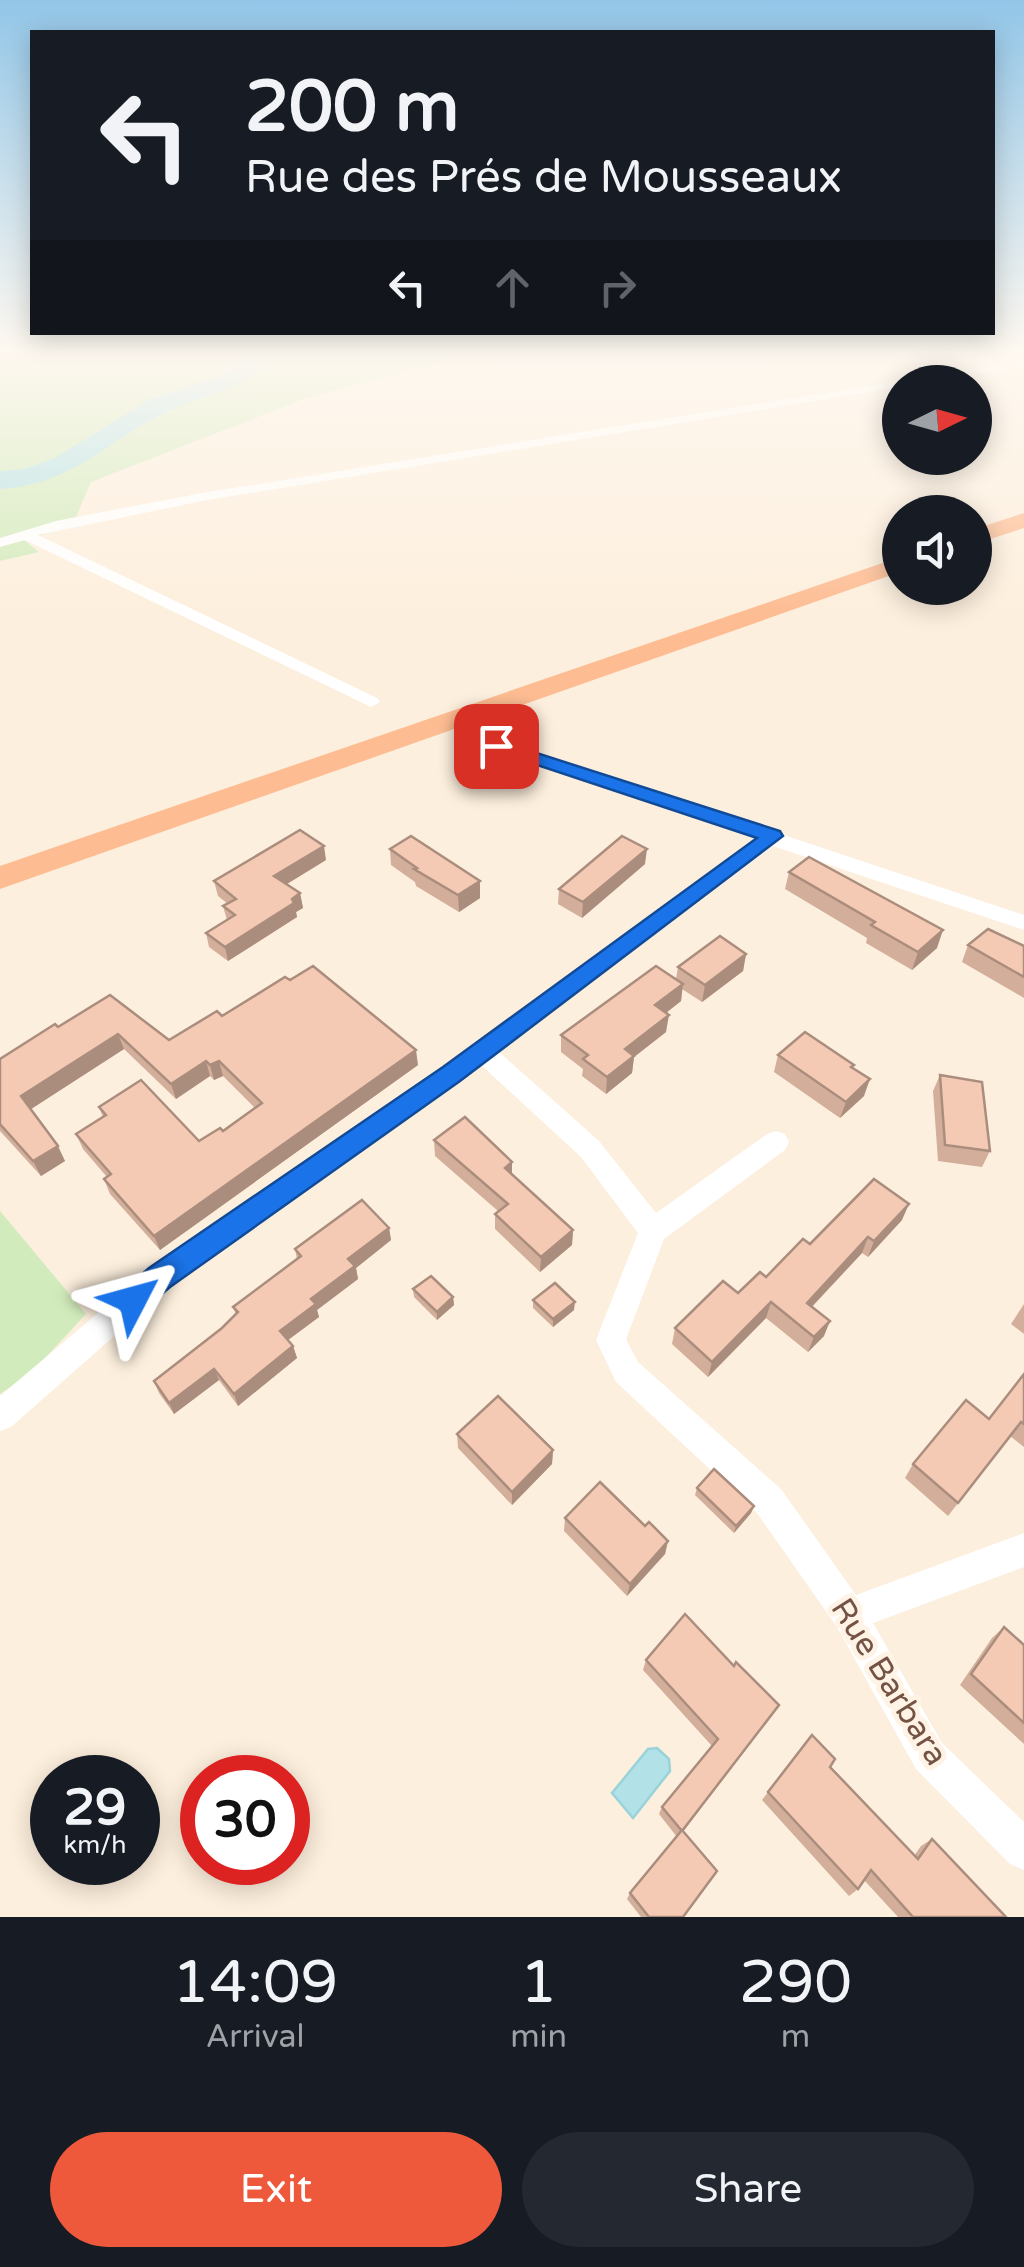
<!DOCTYPE html>
<html lang="en">
<head>
<meta charset="utf-8">
<style>
	:root { --surface:#171b24; --page:#242831; --text:#f1f3f6; --muted:#9ea1a6; --accent:#ee593b }
	body { margin:0; font-family:"Varela Round",sans-serif; background:var(--page); color:var(--text); height:100vh; display:flex; flex-direction:column; font-size:38px; white-space:nowrap }
	* { box-sizing:border-box; margin:0 }
	p { font-size:32px; color:var(--muted) }
	.icon { flex:none; width:55px; height:55px; fill:none; stroke:currentColor; stroke-width:2; stroke-linecap:round; stroke-linejoin:round }
	.map { position:relative; height:1917px; overflow:hidden }
	.side { display:flex; flex-direction:column; background:var(--surface); flex:1 }
	.side>* { flex:none }
	.hud { position:absolute; left:30px; top:30px; width:965px; height:305px; border-radius:0px; box-shadow:0 5px 25px #0003; background:#171b24; color:var(--text); overflow:hidden }
	.needle { width:65px; rotate:85deg }
	.tools { position:absolute; left:882px; top:365px; display:grid; gap:20px }
	.tools a { display:grid; place-items:center; width:110px; height:110px; border-radius:50%; background:var(--surface); box-shadow:0 5px 25px #0003; font-size:50px }
	.speed { position:absolute; left:30px; top:1755px; display:flex; gap:20px; font-size:50px; font-weight:700; text-align:center }
	.speed>* { display:grid; place-content:center; width:130px; height:130px; border-radius:50%; background:var(--surface); box-shadow:0 5px 25px #0003; line-height:1 }
	.speed small { font-size:25px; font-weight:400 }
	.speed .limit { border:15px solid #d22; background:#fff; color:#111 }
	.pin { position:absolute; display:grid; place-items:center; width:85px; height:85px; color:#fff; margin:-42px; border-radius:20px; box-shadow:0 5px 15px #0006 }
	.me { position:absolute; width:110px; margin:-55px; rotate:51deg; stroke-linejoin:round; filter:drop-shadow(0 0 8px #0008) }
	.turn { display:flex; align-items:center; gap:35px; height:210px; padding:0 50px; font-size:45px }
	.turn .icon { width:130px; height:130px; stroke-width:2.5 }
	.turn b { display:block; font-size:70px; line-height:85px }
	.lanes { display:flex; align-items:center; height:95px; padding:0 50px; background:#0003; justify-content:center; gap:50px; direction:ltr }
	.lanes .off { opacity:.35 }
	.eta { display:flex; justify-content:space-evenly; align-items:center; height:170px; text-align:center }
	.eta b { font-size:60px; font-weight:600; line-height:70px }
	.button { display:flex; gap:20px; margin-top:auto; padding:20px 50px }
	.button a { flex:1; height:115px; border-radius:60px; background:var(--accent); color:#fff; font-size:40px; font-weight:600; line-height:115px; text-align:center }
	.button a+a { background:var(--page); color:var(--text) }
	.map>svg:first-child { display:block }
	.green { fill:#d2ebbc }
	.water { fill:#b2e2e7; stroke:#98d3d9; stroke-width:2.5 }
	.lines { fill:none; stroke-linecap:round; stroke-linejoin:round }
	.river { fill:#b2e2e7; fill-rule:evenodd }
	.minor { fill:#fff; fill-rule:evenodd }
	.trunk { fill:#fdbc92; fill-rule:evenodd }
	.wall { fill:#d2ae9b }
	.shaded-wall { fill:#ab8d7e }
	.building { fill:#f4cab4; stroke:#ab8d7e; stroke-width:2.5 }
	.route { fill:#1a73e8; stroke:#114b97; stroke-width:2.5 }
	.labels { text-anchor:middle; dominant-baseline:central; stroke-width:10; stroke-linejoin:round; paint-order:stroke }
	.near-street-label { font-size:32px; fill:#745345; stroke:#fff3e5 }
</style>
</head>
<body>
<div class="map">
<svg width="1024" height="1917" viewBox="0 0 1024 1917">
	<rect width="100%" height="100%" fill="#fdefdd"/>
	<!-- green -->
	<g class="green">
		<path d="M0,349H492L309,397L91,482L72,526L24,540L39,552L0,561Z"/>
		<path d="M0,1211L86,1314L31,1373L0,1394Z"/>
	</g>
	<!-- water -->
	<path class="water" d="M657,1748L669,1759L670,1771L633,1818L612,1793L648,1749Z"/>
	<g class="lines">
		<!-- river -->
		<path class="river" d="M256,349H283C253,388 209,392 168,411C104,442 77,483 0,489V471L24,469L53,459L149,400L223,375Z"/>
		<!-- minor -->
		<g class="minor">
			<path d="M1024,361V367L926,382H900V387L202,501L38,535L377,698L380,702L371,707L25,540L0,547V538L56,521L202,493Z"/>
			<path d="M496,739L1024,915V930L773,846L499,1052L599,1141L656,1213L767,1134L776,1131L785,1134L789,1142L785,1150L664,1239L626,1339L638,1362L781,1489L856,1595L1024,1533V1567L873,1623L942,1743L1024,1822V1870L1010,1864L916,1769L837,1627L757,1513L616,1382L596,1340L638,1233L581,1157L481,1065L170,1287L11,1427L0,1431V1396L150,1269L443,1067L755,839L489,749L487,745Z"/>
		</g>
		<!-- trunk -->
		<g class="trunk">
			<path d="M1024,513V528L975,544V529Z"/>
			<path d="M900,557V572L0,889V866Z"/>
		</g>
	</g>
	<!-- wall -->
	<g class="wall">
		<path d="M390,849L480,881V898L459,912L416,886L415,882L391,865Z"/>
		<path d="M326,860L287,884L300,893L303,908L296,912L297,917L228,961L209,947L206,933L227,920L223,906L228,904L218,896L214,881Z"/>
		<path d="M645,864L582,918L558,904L559,889Z"/>
		<path d="M789,872L937,948L912,970L866,943L867,938L785,889Z"/>
		<path d="M968,945L1024,946V998L962,962Z"/>
		<path d="M746,954L743,971L702,1002L682,989L681,1001L666,1013V1032L634,1057L632,1073L606,1094L582,1076L583,1069L561,1052V1035L676,979L678,967Z"/>
		<path d="M222,1016L418,1065L160,1250L110,1194L104,1179L107,1177L83,1149L76,1134L103,1117L99,1107L199,1141L223,1131L255,1108L223,1076L214,1080L210,1076L176,1099L124,1049L31,1109L65,1161L41,1176L0,1131V1059L58,1027L169,1040Z"/>
		<path d="M778,1055L854,1065L853,1068L864,1096L840,1118L774,1072Z"/>
		<path d="M940,1075L990,1151L982,1167L938,1161L933,1091Z"/>
		<path d="M434,1140L512,1175L573,1230L572,1245L540,1272L495,1229V1214L498,1211L435,1156Z"/>
		<path d="M902,1220L868,1257L862,1253L812,1307L824,1336L808,1352L766,1318L708,1377L672,1344L675,1328L766,1277L810,1244Z"/>
		<path d="M389,1228L391,1240L356,1268L358,1279L317,1310L319,1317L288,1340L293,1346L297,1358L238,1406L219,1380L174,1414L159,1393L154,1381L222,1328L236,1315L233,1307L297,1259L295,1249Z"/>
		<path d="M413,1289L453,1297L454,1305L437,1320L414,1297Z"/>
		<path d="M533,1300L574,1310L553,1327L533,1308Z"/>
		<path d="M1024,1304V1334L1011,1324Z"/>
		<path d="M1024,1374V1447L1010,1436L948,1516L905,1478L913,1464L989,1419Z"/>
		<path d="M457,1434L553,1450L552,1464L512,1505L458,1448Z"/>
		<path d="M697,1488L754,1506L751,1513L734,1533L695,1495Z"/>
		<path d="M565,1518L645,1526L668,1541L665,1554L627,1596L564,1531Z"/>
		<path d="M1004,1627L1024,1645V1744L960,1685L992,1638Z"/>
		<path d="M646,1660L773,1714L683,1831V1917H641L627,1899L630,1893L677,1837L659,1814L662,1807L712,1746L643,1670Z"/>
		<path d="M812,1735L830,1767L914,1856L921,1846L932,1839L1006,1917H898L864,1880L858,1889L849,1896L762,1800Z"/>
	</g>
	<!-- shaded-wall -->
	<g class="shaded-wall">
		<path d="M324,846L326,860L277,890L274,876Z"/>
		<path d="M647,849L645,864L582,918L583,902Z"/>
		<path d="M480,881V898L459,912L458,895Z"/>
		<path d="M300,893L303,908L296,912L297,917L228,961L225,947Z"/>
		<path d="M943,930L937,948L912,970L918,952Z"/>
		<path d="M746,954L743,971L702,1002L705,985Z"/>
		<path d="M683,984L681,1001L653,1023L655,1005Z"/>
		<path d="M669,1015L666,1032L634,1057L632,1073L606,1094L607,1077L625,1049Z"/>
		<path d="M118,1034L124,1049L28,1111L21,1096Z"/>
		<path d="M416,1050L418,1065L160,1250L154,1236Z"/>
		<path d="M206,1061L210,1076L176,1099L171,1084Z"/>
		<path d="M219,1061L223,1076L214,1080L210,1065Z"/>
		<path d="M870,1079L864,1096L840,1118L846,1102Z"/>
		<path d="M58,1146L65,1161L41,1176L33,1161Z"/>
		<path d="M512,1162V1178L505,1168Z"/>
		<path d="M909,1204L902,1220L868,1257L874,1241Z"/>
		<path d="M389,1228L391,1240L356,1268L358,1279L317,1310L319,1317L284,1343L280,1331L348,1259Z"/>
		<path d="M573,1230L572,1245L540,1272L541,1257Z"/>
		<path d="M868,1237L862,1253L801,1318L807,1303Z"/>
		<path d="M453,1297L454,1305L437,1320V1312Z"/>
		<path d="M575,1302L574,1310L553,1327V1319Z"/>
		<path d="M771,1302L766,1318L708,1377L712,1362Z"/>
		<path d="M830,1321L824,1336L808,1352L814,1337Z"/>
		<path d="M293,1346L297,1358L238,1406L234,1394Z"/>
		<path d="M214,1369L219,1380L174,1414L169,1403Z"/>
		<path d="M553,1450L552,1464L512,1505V1492Z"/>
		<path d="M754,1506L751,1513L734,1533L736,1526Z"/>
		<path d="M668,1541L665,1554L627,1596L630,1584Z"/>
		<path d="M779,1705L773,1714L678,1838L682,1831Z"/>
	</g>
	<!-- building -->
	<g class="building">
		<path d="M300,830L324,846L274,876L300,893L292,899L294,903L225,947L206,933L235,915L223,906L236,899L214,881Z"/>
		<path d="M411,836L480,881L458,895L414,869L417,868L390,849Z"/>
		<path d="M622,836L647,849L583,902L559,889Z"/>
		<path d="M809,857L943,930L918,952L871,925L875,922L789,872Z"/>
		<path d="M988,929L1024,946V977L968,945Z"/>
		<path d="M720,936L746,954L705,985L678,967Z"/>
		<path d="M313,966L416,1050L154,1236L104,1179L111,1174L76,1134L106,1115L99,1107L141,1080L199,1141L220,1128L223,1131L262,1103L219,1061L210,1065L206,1061L171,1084L118,1034L21,1096L58,1146L33,1161L0,1124V1059L55,1024L58,1027L110,995L169,1040L217,1011L222,1016L285,977L290,980Z"/>
		<path d="M656,966L683,984L655,1005L669,1015L625,1049L634,1056L607,1077L583,1059L588,1055L561,1035Z"/>
		<path d="M805,1032L854,1065L851,1067L870,1079L846,1102L778,1055Z"/>
		<path d="M940,1075L982,1082L990,1151L945,1145Z"/>
		<path d="M465,1117L512,1162L505,1168L573,1230L541,1257L495,1214L508,1204L434,1140Z"/>
		<path d="M874,1179L909,1204L874,1241L868,1237L807,1303L830,1321L814,1337L771,1302L712,1362L675,1328L723,1281L738,1293L760,1272L766,1277L803,1239L810,1244Z"/>
		<path d="M362,1200L389,1228L348,1259L355,1266L311,1299L316,1304L280,1331L293,1346L234,1394L214,1369L169,1403L154,1381L222,1328L238,1312L233,1307L301,1256L295,1249Z"/>
		<path d="M431,1276L453,1297L437,1312L413,1289Z"/>
		<path d="M555,1283L575,1302L553,1319L533,1300Z"/>
		<path d="M1024,1374V1424L1021,1422L958,1503L913,1464L966,1400L989,1419Z"/>
		<path d="M498,1396L553,1450L512,1492L457,1434Z"/>
		<path d="M714,1469L754,1506L736,1526L697,1488Z"/>
		<path d="M600,1482L645,1526L649,1522L668,1541L630,1584L565,1518Z"/>
		<path d="M685,1614L734,1666L736,1662L779,1705L682,1831L662,1807L718,1739L646,1660Z"/>
		<path d="M1004,1627L1024,1645V1723L971,1674Z"/>
		<path d="M812,1735L835,1759L830,1767L918,1859L932,1839L1006,1917H913L871,1870L858,1889L768,1792Z"/>
		<path d="M682,1830L717,1871L683,1917H649L630,1893Z"/>
	</g>
	<!-- sky -->
	<linearGradient id="sky" x2="0" y2="1"><stop stop-color="#92c6e8"/><stop offset="0.57" stop-color="#fef8f0"/><stop offset="1" stop-color="#fef8f0" stop-opacity="0"/></linearGradient>
	<rect width="1024" height="617" fill="url(#sky)"/>
	<!-- route -->
	<path class="route" d="M496,740L780,831L783,836L460,1081L170,1287L143,1310L133,1314L123,1310L118,1300L123,1291L149,1268L443,1067L757,838L489,749V742Z"/>
	<g class="labels">
		<!-- near-street labels -->
		<g class="near-street-label">
			<text transform="translate(889 1682) rotate(58)">Rue Barbara</text>
		</g>
	</g>
</svg>
<div class="tools">
<a><svg class="needle" viewBox="-14 -14 28 28"><path d="M0-13l5 13h-10z" fill="#e53935"/><path d="M0 13l5-13h-10z" fill="#9ea1a6"/></svg></a>
<a><svg class="icon" aria-label="sound" viewBox="0 0 24 24"><path d="M4 9h4l5-4v14l-5-4H4zM17 9q2 3 0 6"/></svg></a>
</div>
<div class="speed"><div>29<small>km/h</small></div><div class="limit">30</div></div>
<div class="pin" style="left:496px;top:746px;background:#d93025"><svg class="icon" aria-label="arrive" viewBox="0 0 24 24"><path d="M6 21V4h12l-3 4 3 4H6"/></svg></div>
<svg class="me" style="left:133px;top:1300px" viewBox="-20 -20 40 40"><path d="M0-17L14 15 0 8-14 15z" fill="#1a73e8" stroke="#fff" stroke-width="4"/></svg>
<div class="hud">
<div class="turn"><svg class="icon" aria-label="left" viewBox="0 0 24 24"><path d="M17 20v-9H6M10 6l-5 5 5 5"/></svg><div><b>200 m</b>Rue des Prés de Mousseaux</div></div>
<div class="lanes"><svg class="icon" aria-label="left" viewBox="0 0 24 24"><path d="M17 20v-9H6M10 6l-5 5 5 5"/></svg><svg class="icon off" aria-label="ahead" viewBox="0 0 24 24"><path d="M12 20V5M6 11l6-6 6 6"/></svg><svg class="icon off" aria-label="right" viewBox="0 0 24 24"><path d="M7 20v-9h11M14 6l5 5-5 5"/></svg></div>
</div>
</div>
<section class="side">
<div class="eta">
<div><b>14:09</b><p>Arrival</p></div>
<div><b>1</b><p>min</p></div>
<div><b>290</b><p>m</p></div>
</div>
<div class="button"><a>Exit</a><a>Share</a></div>
</section>
</body>
</html>
